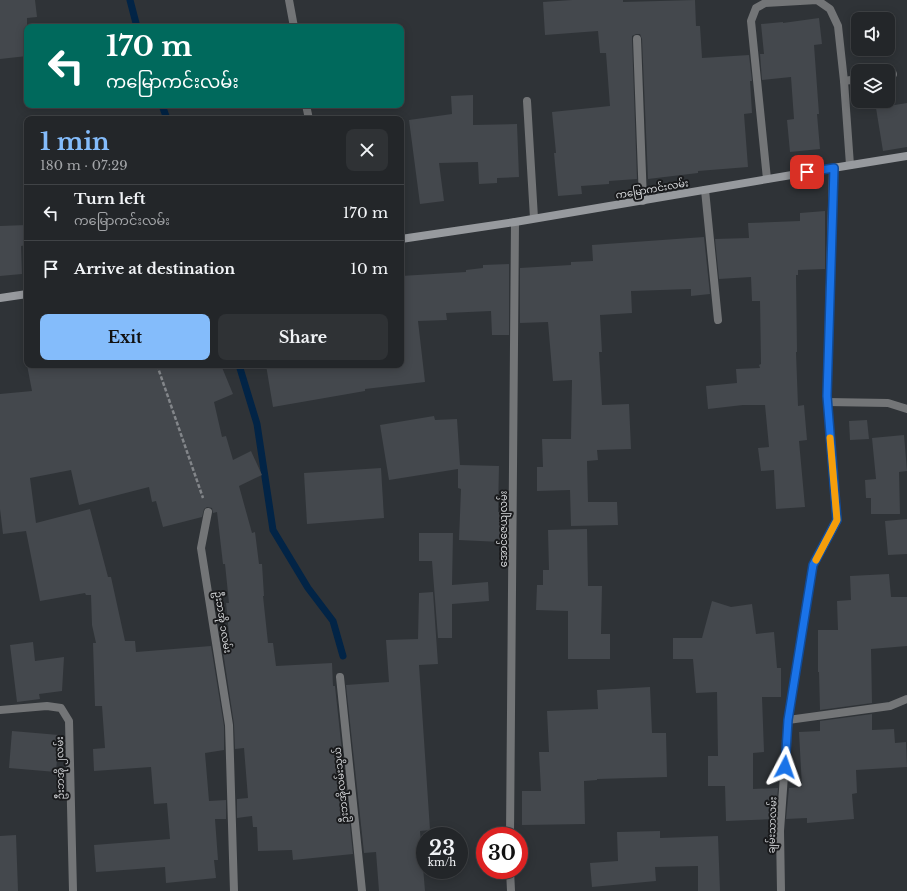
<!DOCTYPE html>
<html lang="en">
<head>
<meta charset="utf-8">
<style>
	:root { --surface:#232629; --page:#2f3235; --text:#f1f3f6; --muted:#a3a5a8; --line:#404346; --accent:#84bcfb }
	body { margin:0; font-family:"Libre Baskerville","Noto Sans Myanmar",serif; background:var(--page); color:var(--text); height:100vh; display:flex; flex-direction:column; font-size:15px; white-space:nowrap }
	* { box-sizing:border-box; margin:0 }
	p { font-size:13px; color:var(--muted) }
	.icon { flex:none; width:22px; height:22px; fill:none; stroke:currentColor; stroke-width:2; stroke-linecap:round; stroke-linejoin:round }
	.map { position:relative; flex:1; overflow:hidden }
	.details { position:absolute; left:24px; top:116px; width:380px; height:252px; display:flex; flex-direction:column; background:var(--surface); border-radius:8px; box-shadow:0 2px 10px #0003,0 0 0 1px var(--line) }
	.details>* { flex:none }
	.banner { position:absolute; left:24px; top:24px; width:380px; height:84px; border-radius:8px; box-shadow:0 2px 10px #0003,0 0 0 1px var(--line); background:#00695c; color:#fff; overflow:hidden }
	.controls { position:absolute; left:851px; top:12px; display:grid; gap:8px }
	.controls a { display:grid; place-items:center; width:44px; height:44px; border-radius:8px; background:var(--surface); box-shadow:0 2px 10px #0003,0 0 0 1px var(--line); font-size:20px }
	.speed { position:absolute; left:416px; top:827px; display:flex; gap:8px; font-size:20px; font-weight:700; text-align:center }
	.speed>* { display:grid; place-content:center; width:52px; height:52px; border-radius:50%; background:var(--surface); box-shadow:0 2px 10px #0003,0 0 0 1px var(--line); line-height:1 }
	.speed small { font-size:10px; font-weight:400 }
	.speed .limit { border:6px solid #d22; background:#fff; color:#111 }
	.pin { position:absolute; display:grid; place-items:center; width:34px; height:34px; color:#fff; margin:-17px; border-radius:8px; box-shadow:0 2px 6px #0006 }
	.me { position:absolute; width:44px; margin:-22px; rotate:4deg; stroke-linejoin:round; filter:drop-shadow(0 0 3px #0008) }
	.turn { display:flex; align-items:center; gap:14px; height:84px; padding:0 16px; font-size:18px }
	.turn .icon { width:52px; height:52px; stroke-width:2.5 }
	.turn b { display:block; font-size:28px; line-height:34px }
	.round { display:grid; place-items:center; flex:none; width:42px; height:42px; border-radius:8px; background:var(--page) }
	.overview { display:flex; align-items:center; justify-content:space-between; height:68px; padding:0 16px }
	h1 { font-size:24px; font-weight:700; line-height:30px; color:var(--accent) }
	.button { display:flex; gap:8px; margin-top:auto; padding:8px 16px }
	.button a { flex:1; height:46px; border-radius:8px; background:var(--accent); color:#111; font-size:16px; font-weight:700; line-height:46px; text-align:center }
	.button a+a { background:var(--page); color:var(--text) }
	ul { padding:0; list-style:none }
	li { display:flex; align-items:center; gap:12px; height:56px; padding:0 16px; border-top:1px solid var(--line) }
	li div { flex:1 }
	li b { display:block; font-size:15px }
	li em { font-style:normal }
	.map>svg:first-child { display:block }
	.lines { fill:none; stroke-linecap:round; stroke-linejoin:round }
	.stream { stroke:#022446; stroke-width:7 }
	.building { fill:#44484d }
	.path { stroke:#83868a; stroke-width:2.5; stroke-dasharray:4 2; stroke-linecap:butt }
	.service { stroke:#737577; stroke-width:8 }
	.minor { stroke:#737577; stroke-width:8 }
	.secondary { stroke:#979a9e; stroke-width:8 }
	.route-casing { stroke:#114b97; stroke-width:10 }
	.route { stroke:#1a73e8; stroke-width:7 }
	.slow { stroke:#f59e0b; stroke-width:7 }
	.labels { text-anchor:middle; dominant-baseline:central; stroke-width:4; stroke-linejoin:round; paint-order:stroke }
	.street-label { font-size:10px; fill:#d4d6d9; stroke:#191a1c }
</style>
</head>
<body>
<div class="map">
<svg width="907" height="891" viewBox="0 0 907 891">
	<rect width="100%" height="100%" fill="#2f3337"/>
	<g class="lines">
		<!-- stream -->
		<g class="stream">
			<path d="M130,0L137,27"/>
			<path d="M162,105L167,119"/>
			<path d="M239,365L257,424L273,530L308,588L333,621L343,656"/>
		</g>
	</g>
	<!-- building -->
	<g class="building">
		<path d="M0,0H35L37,17L27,18V56L0,59Z"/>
		<path d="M572,0H623V2L695,0L696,26H700L702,58L749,55L752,81H750L752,113L744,114L748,167L698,171V173L648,179L642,39L640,34H636L632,36V39L637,179L609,181V184L581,186L582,194L558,196L554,153H556L552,112L610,106L606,53H600L598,31L545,35L543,2Z"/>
		<path d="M819,18L822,44L814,45L819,114H817L820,149L790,152L787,120L794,119L791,77L762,80L760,54H764L761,24L783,22V23Z"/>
		<path d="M473,95V125L517,124L519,177L497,178V183L479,184L478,162L439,163L444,201L420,204L409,120L452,114L451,96Z"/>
		<path d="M907,103V147L883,151L876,108Z"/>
		<path d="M825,211V269L798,270V275H796L797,352H796L798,406L804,405L807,440L799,441L805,507L776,509L774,470L761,471L758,448L769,447L765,405H743L708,409L706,386L737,383L736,369L760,368L759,365L761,364L760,301H752L751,277L719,279L715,239L749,238L748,223L800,221V213Z"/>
		<path d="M27,225V245L21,246L22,274L0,276V226Z"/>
		<path d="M704,237L710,294L691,296V289L631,291L632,313L600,315L602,352H599L602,405L629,404L631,449L597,450L598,460L587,461L588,502H617L618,525L571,526L570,490L537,491V467H543L542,439H571L572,380L553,381L548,322L520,323V268L571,265V262L593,261L592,245Z"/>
		<path d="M509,264V335H492L491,311L446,313L447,320L418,321L425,382L365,389V391L273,407L266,365H401V276L466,272V270L483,268V265Z"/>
		<path d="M27,365H221L233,394L214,402L222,437L226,436L233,460L251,451L262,475L239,486L252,533L255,532L259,564H262L264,596H263L268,643H273L276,666L332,663L333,686H335L353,854L293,860L292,850L258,851L257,827H253L252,816L237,818V799L248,798L244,748L235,749L234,724L222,645L230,644L226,603H229L225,564H223L217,512L213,513L212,508L207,507L204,509L202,517L163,527L156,501L152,502L149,487L79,505L71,470L30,478L36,523L90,509L108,577H111L125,641H135L136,652L211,646L224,726V750L205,753L209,801L226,800V819H215L218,860H214L216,878L166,883L165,867L96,872L94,845L170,839L167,803L154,804L151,767L94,771L93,749L105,748L102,706H95L93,643H96L92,625L91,595H86L85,593L40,601L26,531L3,534L0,509V394L32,391Z"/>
		<path d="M434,416L435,420L457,419L460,465L499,466L498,512H502L501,542L459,540L461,489L458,488V469L389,480L380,425Z"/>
		<path d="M867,420L869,439L850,440L849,421Z"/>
		<path d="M904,435L907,471L899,472L900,514H871V498H866L865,480L876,479L872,438Z"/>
		<path d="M381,468L384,518L307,524L304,473Z"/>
		<path d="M907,519V554L888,555L885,521Z"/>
		<path d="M587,529L588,586H602L601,634H610V659H568V611L536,610L537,585H543V570H549L548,530Z"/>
		<path d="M419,533H453L452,585L488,582L489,601L452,604V638H438L432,561H419Z"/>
		<path d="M889,574L891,597H907V646L871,649L872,703L820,710L819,672H818V630H838L837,601L851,600L850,576Z"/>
		<path d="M433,592L438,664L419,665L430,830L420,831L425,891H379L376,852L364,853L346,685L389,682L386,640L418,639L419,593Z"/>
		<path d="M712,601L731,607L752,604L756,634L774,632L777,668H781V697H762L764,752L753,753V789L778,788L775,819L726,821L725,786H708V756H718L717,692L696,693L693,659H673V638H702Z"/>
		<path d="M33,642L35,661L64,657L62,691L39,694L40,699L17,702L10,645Z"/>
		<path d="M650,687L652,733H666L667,777L597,779V780L584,781L585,824L522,825V791H541L539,752H549L547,711L598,709L597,690Z"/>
		<path d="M872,714V730L894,729L895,743L906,742L907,767L856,770L857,793L852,794L854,819L807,823V818L786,819L789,788L802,787L799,732L820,731V721Z"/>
		<path d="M12,731L59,735L56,772L9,768Z"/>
		<path d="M660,831V838L718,836L720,891H698V866L655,867L656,881L592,887L590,863L618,861L617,832Z"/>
		<path d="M16,835L18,891H0V836Z"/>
	</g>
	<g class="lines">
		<!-- path -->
		<path class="path" d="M157,365L203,498"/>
		<!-- service -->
		<g class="service">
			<path d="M289,0L294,27"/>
			<path d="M637,39L643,201"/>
			<path d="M888,75L893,74"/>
			<path d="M844,81L858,79"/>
			<path d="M527,101L534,218"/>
			<path d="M306,105L309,119"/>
			<path d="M767,179L751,21L756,8L765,3L817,0L830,9L838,26L844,81L850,165"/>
			<path d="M705,190L718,320"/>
			<path d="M340,677L362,891"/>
			<path d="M788,720L890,706L907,699"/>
		</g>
		<!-- minor -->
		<g class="minor">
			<path d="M827,402L888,403L907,409"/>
			<path d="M208,512L201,548L229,725L234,891"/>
			<path d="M0,710L47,706L61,708L69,721L73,891"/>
			<path d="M510,836L515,222"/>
			<path d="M510,870L511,891"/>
			<path d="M781,891L780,831L788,720L813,565L837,521L827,396L833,168"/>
		</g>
		<!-- secondary -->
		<g class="secondary">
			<path d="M401,239L515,222L833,168L907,156"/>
			<path d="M0,298L27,294"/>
		</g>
	</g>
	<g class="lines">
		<!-- route casing -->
		<g class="route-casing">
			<path id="route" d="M785,767L788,720L813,565L837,520L827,396L834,168L807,172"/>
		</g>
		<!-- route -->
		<use href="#route" class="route"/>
		<!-- slow -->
		<path class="slow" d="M816,560L837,520L830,438"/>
	</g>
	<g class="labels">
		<!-- street labels -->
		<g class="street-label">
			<text transform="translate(652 189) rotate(-10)">ကမြောကင်းလမ်း</text>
			<text transform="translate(503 529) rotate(-90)">အောင်ဇေယျလမ်း</text>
			<text transform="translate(223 622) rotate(81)">ဦးဘအို ၁လမ်း</text>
			<text transform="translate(60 768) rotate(-91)">ဦးဘအို ၂လမ်း</text>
			<text transform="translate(341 785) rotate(-96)">ဦးဘအိုလမ်းသွယ်</text>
			<text transform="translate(772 825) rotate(-88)">ချမ်းသာလမ်း</text>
		</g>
	</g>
</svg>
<div class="controls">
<a><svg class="icon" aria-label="sound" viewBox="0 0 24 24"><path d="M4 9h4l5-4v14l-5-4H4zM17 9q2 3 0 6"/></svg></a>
<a><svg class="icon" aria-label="layers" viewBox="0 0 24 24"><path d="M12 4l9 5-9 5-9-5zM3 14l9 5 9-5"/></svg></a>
</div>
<div class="speed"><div>23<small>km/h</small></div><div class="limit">30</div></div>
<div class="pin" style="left:807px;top:172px;background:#d93025"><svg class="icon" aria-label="arrive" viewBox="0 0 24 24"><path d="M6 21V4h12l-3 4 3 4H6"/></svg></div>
<svg class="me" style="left:785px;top:767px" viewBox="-20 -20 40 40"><path d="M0-17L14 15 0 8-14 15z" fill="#1a73e8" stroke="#fff" stroke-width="4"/></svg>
<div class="banner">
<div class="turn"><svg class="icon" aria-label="left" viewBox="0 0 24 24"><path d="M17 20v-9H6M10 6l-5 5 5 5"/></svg><div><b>170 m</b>ကမြောကင်းလမ်း</div></div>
</div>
<section class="details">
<div class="overview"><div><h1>1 min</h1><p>180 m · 07:29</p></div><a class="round"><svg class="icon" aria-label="close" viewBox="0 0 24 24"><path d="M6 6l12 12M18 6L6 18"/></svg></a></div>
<ul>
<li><svg class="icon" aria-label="left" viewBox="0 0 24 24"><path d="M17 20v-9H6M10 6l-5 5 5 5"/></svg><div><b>Turn left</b><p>ကမြောကင်းလမ်း</p></div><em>170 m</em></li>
<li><svg class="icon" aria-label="arrive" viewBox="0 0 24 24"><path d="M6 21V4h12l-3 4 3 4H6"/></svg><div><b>Arrive at destination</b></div><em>10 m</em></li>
</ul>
<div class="button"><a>Exit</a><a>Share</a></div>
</section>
</div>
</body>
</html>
